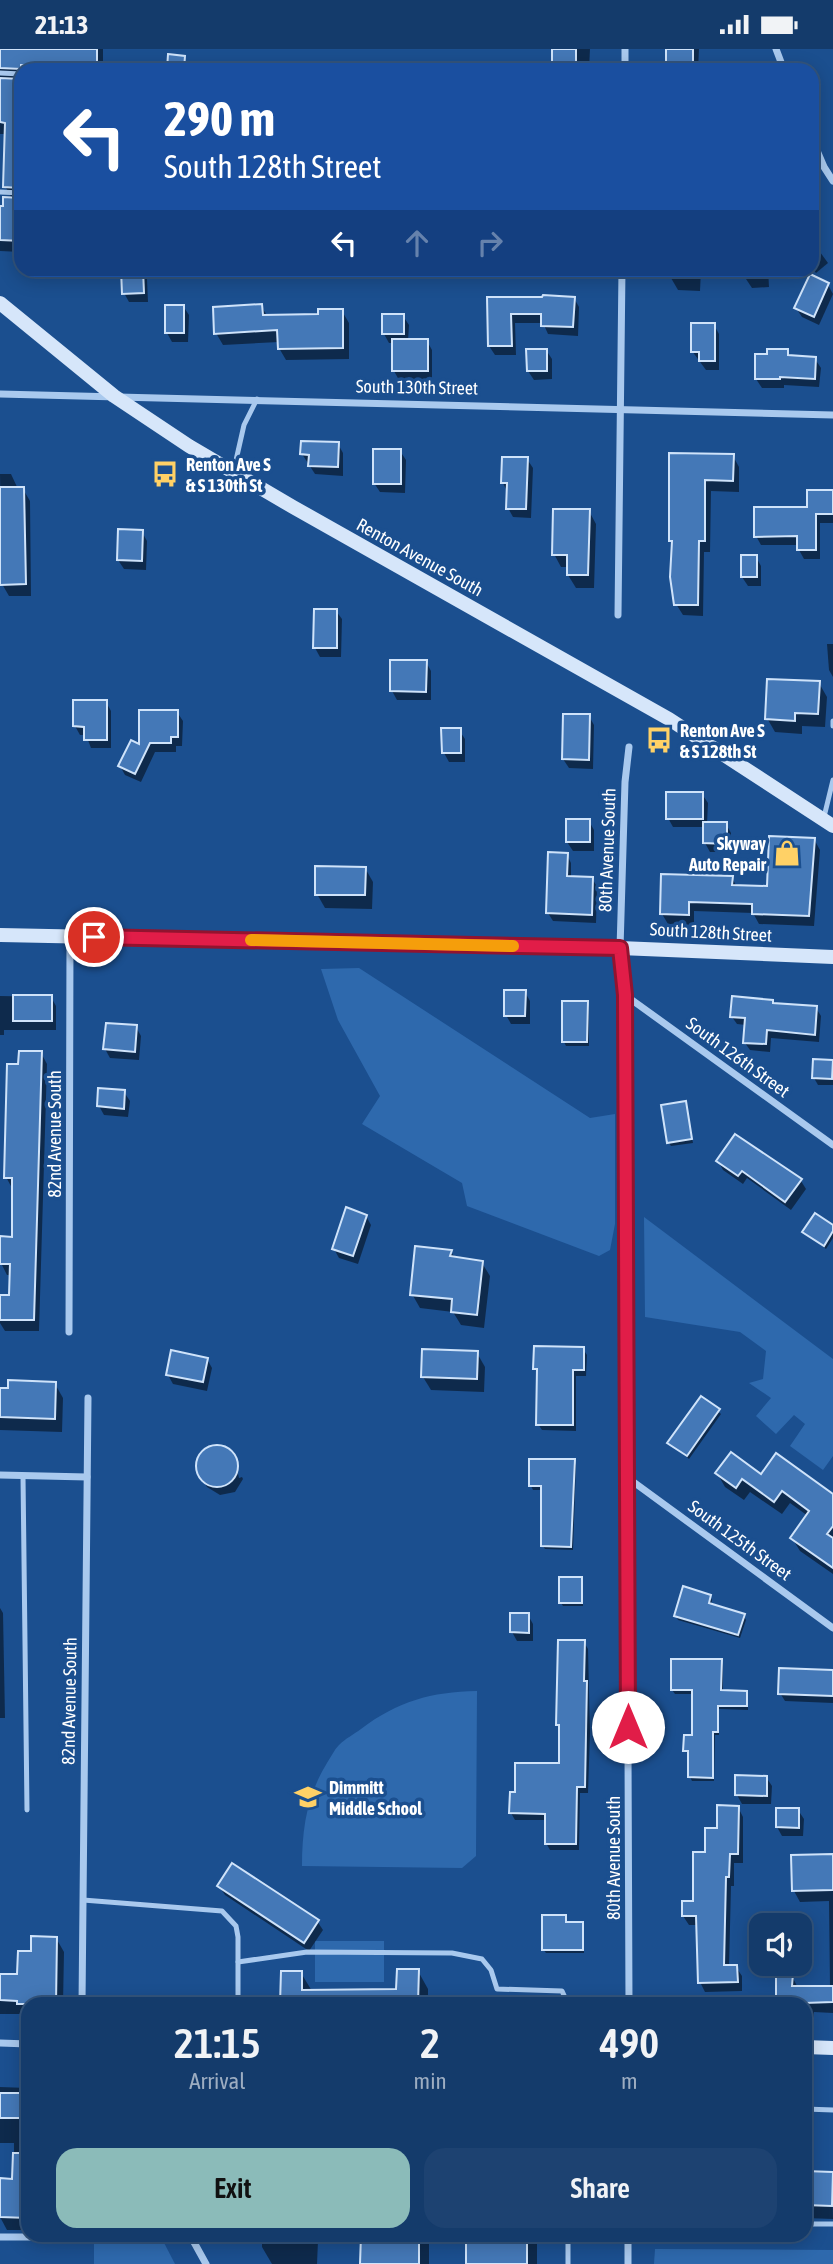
<!DOCTYPE html>
<html lang="en">
<head>
<meta charset="utf-8">
<style>
	:root { --surface:#143b6b; --page:#1d4271; --text:#f1f3f6; --muted:#9dadc1; --line:#33557e; --accent:#8bbbb9 }
	body { margin:0; font-family:"Asap Condensed",sans-serif; background:var(--page); color:var(--text); height:100vh; display:flex; flex-direction:column; font-size:26px; white-space:nowrap }
	* { box-sizing:border-box; margin:0 }
	p { font-size:23px; color:var(--muted) }
	.icon { flex:none; width:38px; height:38px; fill:none; stroke:currentColor; stroke-width:2; stroke-linecap:round; stroke-linejoin:round }
	.map { position:relative; flex:1; overflow:hidden }
	.sheet { position:absolute; left:21px; top:1948px; width:791px; height:245px; display:flex; flex-direction:column; background:var(--surface); border-radius:21px; box-shadow:0 4px 18px #0003,0 0 0 2px var(--line) }
	.sheet>* { flex:none }
	.banner { position:absolute; left:14px; top:14px; width:805px; height:214px; border-radius:21px; box-shadow:0 4px 18px #0003,0 0 0 2px var(--line); background:#1a4fa0; color:#fff; overflow:hidden }
	.controls { position:absolute; left:749px; top:1864px; display:grid; gap:14px }
	.controls a { display:grid; place-items:center; width:63px; height:63px; border-radius:14px; background:var(--surface); box-shadow:0 4px 18px #0003,0 0 0 2px var(--line); font-size:35px }
	.pin { position:absolute; display:grid; place-items:center; width:60px; height:60px; color:#fff; margin:-30px; border:4px solid #fff; border-radius:50%; box-shadow:0 2px 7px #0007 }
	.me { position:absolute; width:77px; margin:-38px; rotate:0deg; stroke-linejoin:round; filter:drop-shadow(0 0 5px #0008) }
	.turn { display:flex; align-items:center; gap:24px; height:147px; padding:0 35px; font-size:32px }
	.turn .icon { width:91px; height:91px; stroke-width:2.5 }
	.turn b { display:block; font-size:49px; line-height:60px }
	.lanes { display:flex; align-items:center; height:66px; padding:0 35px; background:#0003; justify-content:center; gap:35px; direction:ltr }
	.lanes .off { opacity:.35 }
	.eta { display:flex; justify-content:space-evenly; align-items:center; height:119px; text-align:center }
	.eta b { font-size:42px; font-weight:600; line-height:49px }
	.action { display:flex; gap:14px; margin-top:auto; padding:14px 35px }
	.action a { flex:1; height:80px; border-radius:21px; background:var(--accent); color:#111; font-size:28px; font-weight:600; line-height:80px; text-align:center }
	.action a+a { background:var(--page); color:var(--text) }
	.status { display:flex; justify-content:space-between; align-items:center; height:49px; padding:0 35px; background:var(--surface); direction:ltr }
	.status svg { height:19px; fill:currentColor }
	.map>svg:first-child { display:block }
	.green { fill:#2e69ad }
	.shadow { fill:#0007 }
	.building { fill:#4478b7; stroke:#cfe3fa; stroke-width:2 }
	.lines { fill:none; stroke-linecap:round; stroke-linejoin:round }
	.lane { stroke:#a9c9ee; stroke-width:5 }
	.street { stroke:#a9c9ee; stroke-width:7 }
	.secondary { stroke:#d6e6fa; stroke-width:14 }
	.route-casing { stroke:#92132f; stroke-width:18 }
	.route { stroke:#e11d48; stroke-width:12 }
	.slow { stroke:#f59e0b; stroke-width:12 }
	.labels { text-anchor:middle; dominant-baseline:central; stroke-width:7; stroke-linejoin:round; paint-order:stroke }
	.street-label { font-size:18px; fill:#fff; stroke:#1b4f8f }
	.poi-label { font-size:18px; font-weight:bold; fill:#fff; stroke:#1b4f8f; text-anchor:start }
</style>
</head>
<body>
<div class="status"><b>21:13</b><svg viewBox="0 0 49 12"><path d="M0 12V9h3v3zM5 12V6h3v6zM10 12V3h3v9zM15 12V0h3v12zM26 1h20v11H26zM47 4h2v5h-2z"/></svg></div>
<div class="map">
<svg width="833" height="2215" viewBox="0 0 833 2215">
	<rect width="100%" height="100%" fill="#1b4f8f"/>
	<!-- green -->
	<g class="green">
		<path d="M359,919L590,1069L615,1065V1175L610,1201L599,1207L467,1157L462,1134L362,1075L380,1047L338,971L321,920Z"/>
		<path d="M644,1168L833,1310V1407L823,1421L790,1397L805,1375L794,1366L776,1385L756,1367L771,1349L749,1334L763,1330L766,1302L740,1283L645,1268Z"/>
		<path d="M477,1642L476,1807L462,1819L302,1817C302,1780 307,1746 327,1714C331,1708 334,1701 339,1696C345,1690 354,1685 361,1680C398,1652 431,1643 477,1642Z"/>
		<rect x="315" y="1892" width="69" height="41"/>
		<path d="M94,2186H160L175,2215H94Z"/>
		<path d="M655,2200L833,2201V2215H654Z"/>
	</g>
	<!-- shadow -->
	<g class="shadow">
		<path d="M0,0H103V21H21V203L0,202V158H5L13,151L5,137L6,85H0Z"/>
		<path d="M554,0H590L589,21H553Z"/>
		<path d="M668,0H699L698,21H668Z"/>
		<path d="M184,9L189,21H168Z"/>
		<path d="M812,192L828,214L816,224L812,219Z"/>
		<path d="M672,220H701L700,242L678,241L671,229Z"/>
		<path d="M746,220H768L769,238L752,239L746,230Z"/>
		<path d="M142,221L147,230L148,253H129L124,244Z"/>
		<path d="M828,236L833,245L819,276L802,268L796,259Z"/>
		<path d="M574,249L579,258L578,287L548,285L543,274H515L516,306H495L489,297V250Z"/>
		<path d="M183,257L189,266L188,293H172L167,284Z"/>
		<path d="M261,257L268,268L319,267L342,262L349,274V310L286,311L279,299V293L223,296L216,284Z"/>
		<path d="M403,267L409,276L408,292H427L432,301V331H399L394,322V294H389L384,285Z"/>
		<path d="M714,276L719,285V321H706L692,302Z"/>
		<path d="M546,301L552,310V330L534,331L528,322Z"/>
		<path d="M787,302L791,308L815,310L821,319L819,338L784,336V339H762L756,330L769,307Z"/>
		<path d="M338,395L343,404V427L315,425L302,405Z"/>
		<path d="M400,402L406,411L405,444L380,443L374,434Z"/>
		<path d="M671,406L733,407L739,418V443L711,442L710,503H704L703,567L683,566L676,555L674,496L671,491Z"/>
		<path d="M527,410L533,419L531,469L513,468L508,459V444L503,434Z"/>
		<path d="M0,425H11L18,440H23L30,452L31,547H9L2,535Z"/>
		<path d="M833,443V474H820V510H804L799,501V496H761L756,487L809,460Z"/>
		<path d="M589,462L596,475L594,539H576L568,526V518H561L554,505Z"/>
		<path d="M142,483L147,492L146,521L124,520L118,511Z"/>
		<path d="M756,508L761,517V537H748L742,528Z"/>
		<path d="M336,562L342,570L341,608H320L315,599Z"/>
		<path d="M827,595H833V628L829,621Z"/>
		<path d="M426,613L431,622V651H397L392,642Z"/>
		<path d="M819,634L827,648L825,678L802,677V685L775,683L767,669Z"/>
		<path d="M106,653L111,662V699H91L86,686H80L75,677Z"/>
		<path d="M177,663L183,672L182,697H176V703H155L141,733L125,726L120,717Z"/>
		<path d="M589,667L594,676L593,720L569,719L563,710Z"/>
		<path d="M459,681L465,690V713H449L444,704Z"/>
		<path d="M702,745L708,754L707,775H726L731,784V803H710L705,794V778H673L668,769Z"/>
		<path d="M589,772L594,781V802H573L567,793Z"/>
		<path d="M814,790L820,801L814,877L759,875L753,864L694,862V876L668,875L662,865L732,829L737,838L769,839Z"/>
		<path d="M567,806L571,814V829H592L597,838L596,874L553,872L548,864Z"/>
		<path d="M365,819L373,833L372,860L325,859L317,845Z"/>
		<path d="M525,943L530,952V975H511L506,966Z"/>
		<path d="M0,947L51,948L56,957V981H4V986H0Z"/>
		<path d="M587,954L589,958V997H566L564,993Z"/>
		<path d="M774,956L816,959L821,967L819,993L771,989L770,1003L750,1001L745,994L746,976L737,975L732,968Z"/>
		<path d="M136,978L141,987L139,1011L110,1009L105,1000Z"/>
		<path d="M41,1004L47,1015L39,1282H5L0,1274V1247L11,1248V1226H7L1,1214L13,1190L12,1139L6,1128L20,1016Z"/>
		<path d="M815,1012L833,1013V1036H818L814,1029Z"/>
		<path d="M124,1043L130,1052L128,1068L104,1066L99,1057Z"/>
		<path d="M685,1054L693,1094L671,1097L669,1094Z"/>
		<path d="M718,1112L801,1132L806,1140L791,1161L747,1129L743,1135L723,1121Z"/>
		<path d="M366,1167L371,1176L358,1215L339,1209L334,1200Z"/>
		<path d="M833,1178V1189L826,1200L804,1183Z"/>
		<path d="M451,1203L456,1210L482,1214L490,1227L484,1279L461,1276L453,1263L420,1259L412,1245Z"/>
		<path d="M583,1300L587,1306L586,1327H576V1382L542,1381L538,1375L539,1326L535,1320Z"/>
		<path d="M477,1304L485,1318L484,1343L431,1341L423,1328Z"/>
		<path d="M207,1310L212,1319L207,1342L173,1335L168,1326Z"/>
		<path d="M55,1335L63,1349L62,1383L0,1381V1341Z"/>
		<path d="M702,1349L721,1365L689,1410L670,1394Z"/>
		<path d="M221,1397L234,1405L239,1429L242,1428L243,1430L235,1443L220,1446L207,1438L201,1428L198,1413L206,1400Z"/>
		<path d="M574,1412L576,1416L573,1501L545,1500L542,1496L543,1441H533L531,1437Z"/>
		<path d="M717,1424L761,1427L833,1446V1525L800,1502L792,1489L808,1467L790,1454L782,1465L750,1443L744,1451L725,1438Z"/>
		<path d="M581,1530L583,1534V1557H563L561,1554Z"/>
		<path d="M710,1547L712,1551L711,1556L744,1567L746,1571L740,1589L678,1571L676,1567Z"/>
		<path d="M0,1559L3,1564L5,1669H0Z"/>
		<path d="M528,1566L533,1575V1592H517L512,1583Z"/>
		<path d="M584,1593L588,1600L590,1684L588,1744H580L579,1801H550L546,1794L547,1771H515L511,1764L517,1745L561,1716V1681L558,1675Z"/>
		<path d="M721,1612L723,1616V1643H746L748,1647V1661L719,1660V1686H715L714,1732H692L690,1728V1706L685,1702L693,1687L694,1645H675L672,1641Z"/>
		<path d="M833,1631V1654L785,1652L780,1644Z"/>
		<path d="M766,1728L772,1737L771,1755H742L737,1746Z"/>
		<path d="M738,1758L743,1768V1814H734V1837H731L729,1918H736L742,1927V1942L705,1943L700,1933L698,1876H689L683,1867L694,1854L707,1805L718,1781Z"/>
		<path d="M798,1761L804,1770L803,1787H782L777,1778Z"/>
		<path d="M833,1807V1964L814,1963V1972H805V1955H778L792,1927L798,1939H830L829,1852L800,1853L794,1842Z"/>
		<path d="M219,1837L317,1872L323,1881L309,1902L225,1846Z"/>
		<path d="M564,1868L567,1875H582L584,1879V1904H546L543,1900Z"/>
		<path d="M56,1889L64,1903L63,1955H28V1973L21,1965H0V1927H19L32,1904Z"/>
		<path d="M418,1922L428,1940V1955H282L301,1924L312,1942H398Z"/>
		<path d="M0,2038L28,2039V2181H7L0,2168V2131L14,2132V2094H0Z"/>
		<path d="M805,2123L832,2124L833,2170L805,2169Z"/>
		<path d="M262,2186H337L336,2191L318,2192L317,2215H272L262,2198Z"/>
		<rect x="362" y="2186" width="67" height="29"/>
		<path d="M468,2186H551H537V2215H468Z"/>
		<path d="M685,2186H712V2188H686Z"/>
	</g>
	<!-- building -->
	<g class="building">
		<path d="M0,0H97V17L21,16V20L0,19Z"/>
		<rect x="552" y="0" width="24" height="21"/>
		<path d="M666,0H693V18L666,17Z"/>
		<path d="M168,5L185,7L184,21H167Z"/>
		<path d="M0,29L21,30V139L3,138L5,74L0,73Z"/>
		<path d="M3,148L21,149V192L0,191V157H3Z"/>
		<path d="M121,220H143L144,244L122,245Z"/>
		<path d="M810,225L829,234L814,268L794,259Z"/>
		<path d="M543,246L575,248L573,278L541,277V265H511L512,297H488L487,248H542Z"/>
		<path d="M262,255L263,266L318,265V260H343V299L278,300L277,281L214,285L213,258Z"/>
		<rect x="165" y="256" width="19" height="28"/>
		<rect x="382" y="265" width="22" height="20"/>
		<path d="M691,274H715V312H699V303H691Z"/>
		<rect x="392" y="290" width="36" height="32"/>
		<path d="M526,300H547V322H527Z"/>
		<path d="M767,300H788V306L816,308L815,330L780,328V330H755V305H767Z"/>
		<path d="M301,392L339,393L338,418L308,417L309,406L300,405Z"/>
		<rect x="373" y="400" width="28" height="35"/>
		<path d="M669,404L734,405L733,432L705,431V492H699L698,556H674L670,528L672,492H669Z"/>
		<path d="M502,408H528L526,460H506L507,434H501Z"/>
		<path d="M0,438H24L26,535L0,536Z"/>
		<path d="M807,441H833V465H816V501H797V487L754,488V458H807Z"/>
		<path d="M553,460H590L588,526H567V506H552Z"/>
		<path d="M118,480L143,481L142,512L117,511Z"/>
		<rect x="741" y="506" width="16" height="22"/>
		<path d="M314,560H337V599H313Z"/>
		<path d="M390,611H427L426,643L390,642Z"/>
		<path d="M767,630L820,632L818,665L795,664V672L765,670Z"/>
		<path d="M73,651H107V691H84V678L73,677Z"/>
		<path d="M139,661H178V688H171V694H150L135,725L118,717L131,691L139,695Z"/>
		<path d="M563,665H590L589,711L562,710Z"/>
		<path d="M441,679H461V704H442Z"/>
		<rect x="666" y="743" width="37" height="27"/>
		<rect x="566" y="770" width="24" height="23"/>
		<path d="M703,773H727V795L703,794Z"/>
		<path d="M769,787L815,789L809,867L752,865V855L689,853V866L660,865L661,825L733,827L732,836L767,837Z"/>
		<path d="M548,803L568,804L567,827L593,828L592,866L546,864Z"/>
		<path d="M315,817L366,818L365,846H315Z"/>
		<path d="M504,941H526L525,967H504Z"/>
		<rect x="13" y="946" width="39" height="26"/>
		<path d="M732,947L773,951V954L817,957L815,986L767,981L766,995L743,994L745,969L730,968Z"/>
		<path d="M562,952H588L587,993H562Z"/>
		<path d="M106,974L137,976L135,1003L103,1000Z"/>
		<path d="M19,1002H42L34,1271H0V1246H9L10,1215H0V1187L12,1188V1129H4L7,1015H18Z"/>
		<path d="M813,1010L833,1011L832,1030L812,1029Z"/>
		<path d="M98,1039L125,1041L124,1060L97,1057Z"/>
		<path d="M686,1052L692,1090L667,1094L661,1056Z"/>
		<path d="M735,1085L802,1130L785,1153L742,1122L738,1127L716,1112Z"/>
		<path d="M346,1158L367,1166L353,1207L332,1200Z"/>
		<path d="M815,1164L833,1176V1182L824,1197L802,1183Z"/>
		<path d="M415,1197L452,1201L450,1207L483,1212L477,1266L451,1263L452,1250L410,1246Z"/>
		<path d="M534,1297L584,1298V1321H573V1376H536L537,1320H533Z"/>
		<path d="M422,1300L478,1302L477,1330L421,1328Z"/>
		<path d="M171,1301L208,1309L203,1333L166,1326Z"/>
		<path d="M8,1331L56,1333L55,1370L0,1368V1339H8Z"/>
		<path d="M701,1347L720,1360L687,1407L667,1394Z"/>
		<circle cx="217" cy="1417" r="21"/>
		<path d="M731,1403L761,1425L776,1404L833,1445V1477L827,1485L833,1489V1519L790,1489L809,1462L782,1442L774,1453L742,1430L736,1439L715,1424Z"/>
		<path d="M529,1410H575L571,1498L541,1497V1437H529Z"/>
		<rect x="559" y="1528" width="23" height="26"/>
		<path d="M683,1537L711,1546L709,1554L745,1565L738,1586L674,1567Z"/>
		<path d="M510,1564H529V1584L510,1583Z"/>
		<path d="M558,1591H585L584,1632H587L585,1738H577L576,1795H545V1765L509,1764L510,1743H515V1714H559V1676H556Z"/>
		<path d="M671,1610H722L721,1641L747,1642V1657H718V1683H713V1729L688,1728V1702H683L684,1686H692V1641H671Z"/>
		<path d="M779,1619L833,1621V1647L778,1645Z"/>
		<path d="M735,1726L767,1727V1747L735,1746Z"/>
		<path d="M717,1756L739,1757L738,1805H730L729,1828H726L724,1916H737L738,1933L698,1934L696,1867H682V1852H693V1803H705V1779H717Z"/>
		<path d="M776,1759H799V1779L776,1778Z"/>
		<path d="M833,1805V1841L792,1842L791,1806Z"/>
		<path d="M232,1814L319,1871L304,1894L217,1837Z"/>
		<path d="M542,1866H566V1873H583V1901H542Z"/>
		<path d="M31,1887L57,1888L56,1955H17V1952L0,1951V1925H17L18,1902H31Z"/>
		<path d="M397,1920H419L418,1955H280L281,1922H302V1941L396,1940Z"/>
		<path d="M776,1925H793L792,1937H833V1953L776,1955Z"/>
		<rect x="0" y="2044" width="28" height="25"/>
		<path d="M13,2104H28V2169L0,2168V2129L12,2130Z"/>
		<path d="M805,2122L833,2123L832,2157L805,2156Z"/>
		<path d="M361,2186H419V2215H360Z"/>
		<rect x="466" y="2186" width="61" height="29"/>
	</g>
	<g class="lines">
		<!-- lane -->
		<g class="lane">
			<path d="M0,24L21,25"/>
			<path d="M0,143L21,144"/>
			<path d="M234,420L244,376L257,350"/>
			<path d="M833,672V677"/>
			<path d="M824,768L833,731"/>
			<path d="M23,1427L27,1761"/>
			<path d="M83,1851L222,1862L236,1877L238,1888V1955"/>
			<path d="M238,1913L307,1903L452,1904L482,1910L491,1921L497,1940L562,1942L568,1955"/>
			<path d="M805,2060L833,2061"/>
			<path d="M805,2175H833"/>
			<path d="M568,2186V2215"/>
		</g>
		<!-- street -->
		<g class="street">
			<path d="M776,0L784,21"/>
			<path d="M625,21V0"/>
			<path d="M812,90L824,118L833,132"/>
			<path d="M0,345L833,366"/>
			<path d="M618,566L622,220"/>
			<path d="M625,946L833,1096"/>
			<path d="M69,1283L70,888"/>
			<path d="M0,1426L87,1428"/>
			<path d="M628,1429L833,1579"/>
			<path d="M82,1955L88,1349"/>
			<path d="M629,1955L625,946L620,899L625,733L629,698"/>
			<path d="M0,1994L28,1995"/>
			<path d="M190,2186L206,2215"/>
			<path d="M628,2186V2215"/>
			<path d="M0,2188H86L85,2186"/>
		</g>
		<!-- secondary -->
		<g class="secondary">
			<path d="M0,254L114,347L189,397L293,458L669,670L833,777"/>
			<path d="M0,886L620,899L833,908"/>
			<path d="M805,1998L833,1999"/>
		</g>
	</g>
	<g class="lines">
		<!-- route casing -->
		<g class="route-casing">
			<path id="route" d="M94,888L620,899L625,946L628,1678"/>
		</g>
		<!-- route -->
		<use href="#route" class="route"/>
		<!-- slow -->
		<path class="slow" d="M251,891L513,897"/>
	</g>
	<!-- icons -->
	<defs>
		<g id="bus-bare" transform="scale(2.1)"><path d="M-5-6H5V4H4V6H2V4H-2V6H-4V4H-5ZM-3.5-4V0h7V-4ZM-3.5 1.2v1.5H-2V1.2ZM2 1.2v1.5H3.5V1.2Z" fill="#ffd166" stroke="#1b4f8f" stroke-width="2.5" paint-order="stroke"/></g>
		<g id="shop-bare" transform="scale(2.1)"><path d="M-5-2.5h2.3a2.7 3.5 0 0 1 5.4 0H5L5.5 6h-11ZM-1.5-2.5h3a1.5 2.3 0 0 0-3 0Z" fill="#ffd166" stroke="#1b4f8f" stroke-width="2.5" paint-order="stroke"/></g>
		<g id="school-bare" transform="scale(2.1)"><path d="M0-5L7-2L0 1L-7-2ZM-4 1L0 2.5L4 1V4Q0 6-4 4Z" fill="#ffd166" stroke="#1b4f8f" stroke-width="2.5" paint-order="stroke"/></g>
	</defs>
	<g fill-rule="evenodd">
		<use href="#bus-bare" x="165" y="425"/>
		<use href="#bus-bare" x="659" y="691"/>
		<use href="#shop-bare" x="787" y="804"/>
		<use href="#school-bare" x="308" y="1748"/>
	</g>
	<g class="labels">
		<!-- street labels -->
		<g class="street-label">
			<text transform="translate(417 338) rotate(1)">South 130th Street</text>
			<text transform="translate(420 508) rotate(29)">Renton Avenue South</text>
			<text transform="translate(607 801) rotate(-88)">80th Avenue South</text>
			<text transform="translate(711 883) rotate(3)">South 128th Street</text>
			<text transform="translate(738 1008) rotate(36)">South 126th Street</text>
			<text transform="translate(54 1085) rotate(-90)">82nd Avenue South</text>
			<text transform="translate(740 1491) rotate(36)">South 125th Street</text>
			<text transform="translate(69 1652) rotate(-89)">82nd Avenue South</text>
			<text transform="translate(613 1809) rotate(-90)">80th Avenue South</text>
		</g>
		<!-- poi labels -->
		<g class="poi-label">
			<text x="186" y="415">Renton Ave S<tspan x="186" dy="21">&amp; S 130th St</tspan></text>
			<text x="680" y="681">Renton Ave S<tspan x="680" dy="21">&amp; S 128th St</tspan></text>
			<text x="766" y="794" text-anchor="end">Skyway<tspan x="766" dy="21">Auto Repair</tspan></text>
			<text x="329" y="1738">Dimmitt<tspan x="329" dy="21">Middle School</tspan></text>
		</g>
	</g>
</svg>
<div class="controls">
<a><svg class="icon" aria-label="sound" viewBox="0 0 24 24"><path d="M4 9h4l5-4v14l-5-4H4zM17 9q2 3 0 6"/></svg></a>
</div>
<div class="pin" style="left:94px;top:888px;background:#d93025"><svg class="icon" aria-label="arrive" viewBox="0 0 24 24"><path d="M6 21V4h12l-3 4 3 4H6"/></svg></div>
<svg class="me" style="left:628px;top:1678px" viewBox="-20 -20 40 40"><circle r="19" fill="#fff"/><path d="M0-13L10 11 0 6-10 11z" fill="#e11d48"/></svg>
<div class="banner">
<div class="turn"><svg class="icon" aria-label="left" viewBox="0 0 24 24"><path d="M17 20v-9H6M10 6l-5 5 5 5"/></svg><div><b>290 m</b>South 128th Street</div></div>
<div class="lanes"><svg class="icon" aria-label="left" viewBox="0 0 24 24"><path d="M17 20v-9H6M10 6l-5 5 5 5"/></svg><svg class="icon off" aria-label="ahead" viewBox="0 0 24 24"><path d="M12 20V5M6 11l6-6 6 6"/></svg><svg class="icon off" aria-label="right" viewBox="0 0 24 24"><path d="M7 20v-9h11M14 6l5 5-5 5"/></svg></div>
</div>
<section class="sheet">
<div class="eta">
<div><b>21:15</b><p>Arrival</p></div>
<div><b>2</b><p>min</p></div>
<div><b>490</b><p>m</p></div>
</div>
<div class="action"><a>Exit</a><a>Share</a></div>
</section>
</div>
</body>
</html>
